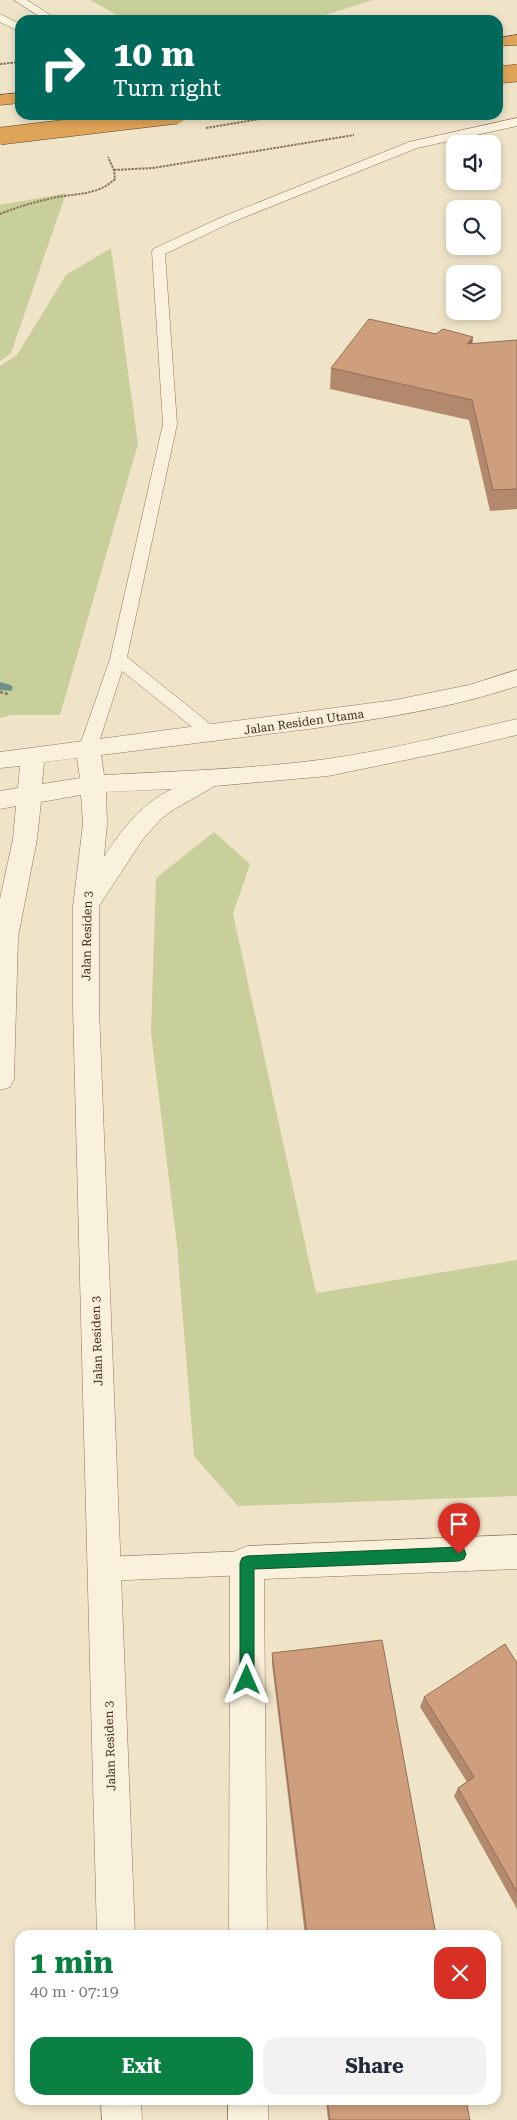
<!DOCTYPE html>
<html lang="en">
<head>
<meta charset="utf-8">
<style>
	:root { --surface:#fff; --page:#f2f2f3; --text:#1f2937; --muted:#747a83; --accent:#0b8043 }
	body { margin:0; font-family:"Roboto Serif",serif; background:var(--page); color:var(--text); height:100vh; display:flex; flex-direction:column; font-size:19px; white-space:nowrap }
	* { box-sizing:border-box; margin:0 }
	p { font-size:16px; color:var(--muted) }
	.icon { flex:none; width:28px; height:28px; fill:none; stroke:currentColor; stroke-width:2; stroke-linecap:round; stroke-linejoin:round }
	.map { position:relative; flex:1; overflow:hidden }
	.sheet { position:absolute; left:15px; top:1930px; width:486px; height:175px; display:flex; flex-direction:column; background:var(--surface); border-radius:15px; box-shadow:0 2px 8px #0003 }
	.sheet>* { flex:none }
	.hud { position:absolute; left:15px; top:15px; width:488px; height:105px; border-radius:15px; box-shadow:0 2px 8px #0003; background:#00695c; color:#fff; overflow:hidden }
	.fabs { position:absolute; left:446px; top:135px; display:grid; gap:10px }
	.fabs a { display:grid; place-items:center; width:55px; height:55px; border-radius:10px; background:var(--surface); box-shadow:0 2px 8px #0003; font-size:25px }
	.pin { position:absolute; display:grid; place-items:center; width:42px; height:42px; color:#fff; margin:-51px -21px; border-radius:50% 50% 50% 0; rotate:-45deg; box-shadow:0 0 5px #0007 }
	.pin .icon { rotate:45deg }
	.me { position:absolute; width:55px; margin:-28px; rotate:0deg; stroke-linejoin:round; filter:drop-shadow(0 0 4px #0008) }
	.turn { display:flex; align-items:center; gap:18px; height:105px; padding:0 15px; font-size:22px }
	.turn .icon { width:65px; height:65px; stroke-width:2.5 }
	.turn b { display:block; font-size:35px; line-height:42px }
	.round { display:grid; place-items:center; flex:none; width:52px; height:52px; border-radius:15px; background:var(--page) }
	.summary { display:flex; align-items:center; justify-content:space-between; height:85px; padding:0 15px }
	h1 { font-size:30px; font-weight:700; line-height:38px; color:var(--accent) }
	.action { display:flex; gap:10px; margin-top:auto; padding:10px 15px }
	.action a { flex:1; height:58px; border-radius:15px; background:var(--accent); color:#fff; font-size:20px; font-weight:700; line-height:58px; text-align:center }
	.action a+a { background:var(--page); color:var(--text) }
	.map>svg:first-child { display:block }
	.green { fill:#c9cf9b }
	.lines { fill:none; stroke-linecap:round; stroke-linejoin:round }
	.stream { fill:#6f938a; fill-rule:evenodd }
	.service-casing { stroke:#8d765c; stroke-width:1 }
	.minor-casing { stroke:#8d765c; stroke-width:1 }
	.tertiary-casing { stroke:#8d765c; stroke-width:1 }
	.motorway-casing { stroke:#5b4430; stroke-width:1 }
	.path-far1 { stroke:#8d765c; stroke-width:2; stroke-dasharray:2.5 1; stroke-linecap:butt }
	.path { stroke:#8d765c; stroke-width:2.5; stroke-dasharray:3 2; stroke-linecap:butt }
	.service { fill:#faf1dc; fill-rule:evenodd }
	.minor { fill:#faf1dc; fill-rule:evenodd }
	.tertiary { fill:#faf1dc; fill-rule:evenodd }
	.motorway { fill:#e0a458; fill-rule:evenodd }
	.motorway-bridge-casing { stroke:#5b4430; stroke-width:18; stroke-linecap:butt }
	.motorway-bridge { stroke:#e0a458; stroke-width:17 }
	.wall { fill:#b2896c }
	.shaded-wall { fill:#916f58 }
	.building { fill:#cf9f7d; stroke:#916f58 }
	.route { fill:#0b8043; stroke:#07532c }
	.labels { text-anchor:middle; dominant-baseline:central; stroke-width:4; stroke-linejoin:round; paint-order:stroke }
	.street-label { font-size:12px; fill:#3d2e20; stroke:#f7eed8 }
</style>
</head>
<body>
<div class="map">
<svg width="517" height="2120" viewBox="0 0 517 2120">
	<rect width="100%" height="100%" fill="#f0e4c8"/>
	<!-- green -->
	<g class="green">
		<path d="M90,0H373L309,20H126Z"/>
		<path d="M66,193L11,353L0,361V205Z"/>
		<path d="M111,248L138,444L60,715H11L0,718V366L17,355L66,275Z"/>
		<path d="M214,832L250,864L233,914L316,1293L517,1260V1496L238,1506L194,1456L177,1245L151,1032L156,878Z"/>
	</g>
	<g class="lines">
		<!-- stream -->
		<path class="stream" d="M0,682L11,685L13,688L11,691L0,690Z"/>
		<!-- service casing -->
		<g class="service-casing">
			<g id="service">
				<path d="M14,0H27L58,20H45Z"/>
				<path d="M0,14L20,24V32L0,22Z"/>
				<path d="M517,118V126L417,148L230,223L165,254L177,424L127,657L219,731L222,735L219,739L213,741L207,739L122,671L97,748L94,752L88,754L82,752L79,748L110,659L163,424L152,252L153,249L222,217L409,142Z"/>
				<path d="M247,1551L256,1554L259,1563L256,1572L247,1575L104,1581L95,1578L92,1569L95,1560L104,1557Z"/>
			</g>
		</g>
		<!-- minor casing -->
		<g class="minor-casing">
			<g id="minor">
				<path d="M517,1535V1569L264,1579L267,1935H229L230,1563L235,1551L247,1546Z"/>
				<rect x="228" y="2100" width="40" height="20"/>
			</g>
		</g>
		<!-- tertiary casing -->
		<g class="tertiary-casing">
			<g id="tertiary">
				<path d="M517,670V686C452,708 384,718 316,728C244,737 173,746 101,755L104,775C178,771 253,769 327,759C391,750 455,733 517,719V735L449,751L328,776L215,786L173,810L161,819L143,839L99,906V1008L135,1935H97L73,1008V906L83,824L81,795L41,802L37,839L18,937L14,1079L10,1087L0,1090V899L13,839L16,806L0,809V791L18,788L20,766L0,768V752L395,700L469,685ZM77,758L80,778L42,784L44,762ZM172,789C141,804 123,828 104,857L107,824L106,792Z"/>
				<path d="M101,2100H141L142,2120H102Z"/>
			</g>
		</g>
		<!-- motorway casing -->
		<g class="motorway-casing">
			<g id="motorway">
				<path d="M517,35V45L498,46V38Z"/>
				<path d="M20,93V103L0,105V95Z"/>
			</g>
		</g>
		<!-- path-far1 -->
		<g class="path-far1">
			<path d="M0,64L20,62"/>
			<path d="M206,128L284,115"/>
			<path d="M114,170L153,168L354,135"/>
			<path d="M0,214C17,207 35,202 53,198C75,193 97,196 115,179L114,170L108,157"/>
		</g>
		<!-- path -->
		<path class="path" d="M0,692L8,694"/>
		<!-- service -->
		<use href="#service" class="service"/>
		<!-- minor -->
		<use href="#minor" class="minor"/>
		<!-- tertiary -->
		<use href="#tertiary" class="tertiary"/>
		<!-- motorway -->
		<use href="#motorway" class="motorway"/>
		<!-- motorway-bridge casing -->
		<g class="motorway-bridge-casing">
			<g id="motorway-bridge">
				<path d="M498,75L517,73"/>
				<path d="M0,136L177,115"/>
			</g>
		</g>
		<!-- motorway-bridge -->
		<use href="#motorway-bridge" class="motorway-bridge"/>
	</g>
	<!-- wall -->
	<g class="wall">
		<path d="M436,334L473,344L517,340V509L490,511L469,420L330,389L331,368Z"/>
		<path d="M272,1653L436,1935H305L272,1664Z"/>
		<path d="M517,1663V1909L454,1796L458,1788L467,1782L420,1707L424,1697Z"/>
		<path d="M326,2100H466L470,2120H328Z"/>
	</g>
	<!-- shaded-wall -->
	<path class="shaded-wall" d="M473,337L471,358L467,344Z"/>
	<!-- building -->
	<g class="building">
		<path d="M369,319L436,334L443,329L473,337L467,344L517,340V489L493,490L472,400L331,368Z"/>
		<path d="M382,1640L436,1935H307L272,1653Z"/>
		<path d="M505,1644L517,1663V1892L458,1788L474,1777L424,1697Z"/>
		<path d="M327,2100H466L470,2120H330Z"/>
	</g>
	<!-- route -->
	<path class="route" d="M459,1547L464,1549L466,1554L464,1559L459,1561L254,1569V1680L252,1685L247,1687L242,1685L240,1680V1563L242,1558L247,1556Z"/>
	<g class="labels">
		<!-- street labels -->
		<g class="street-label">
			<text transform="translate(304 722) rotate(-8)">Jalan Residen Utama</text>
			<text transform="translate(87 936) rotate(-89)">Jalan Residen 3</text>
			<text transform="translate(97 1341) rotate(-92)">Jalan Residen 3</text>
			<text transform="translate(110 1746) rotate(-92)">Jalan Residen 3</text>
		</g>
	</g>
</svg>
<div class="fabs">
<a><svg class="icon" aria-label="sound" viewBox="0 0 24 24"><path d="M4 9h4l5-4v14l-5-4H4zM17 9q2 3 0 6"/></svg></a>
<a><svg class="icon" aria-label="search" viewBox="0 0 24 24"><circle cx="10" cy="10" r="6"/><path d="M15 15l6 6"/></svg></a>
<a><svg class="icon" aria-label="layers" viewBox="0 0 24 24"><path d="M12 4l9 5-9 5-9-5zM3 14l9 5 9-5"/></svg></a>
</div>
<div class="pin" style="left:459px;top:1554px;background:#d93025"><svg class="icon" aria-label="arrive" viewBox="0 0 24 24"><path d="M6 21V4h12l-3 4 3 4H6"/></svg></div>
<svg class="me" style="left:247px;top:1680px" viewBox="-20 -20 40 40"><path d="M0-17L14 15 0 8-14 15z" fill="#0b8043" stroke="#fff" stroke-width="4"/></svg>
<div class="hud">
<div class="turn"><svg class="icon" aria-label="right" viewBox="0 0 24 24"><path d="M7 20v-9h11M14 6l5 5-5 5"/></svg><div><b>10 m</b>Turn right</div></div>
</div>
<section class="sheet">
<div class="summary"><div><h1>1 min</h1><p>40 m · 07:19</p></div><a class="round" style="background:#d93025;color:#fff"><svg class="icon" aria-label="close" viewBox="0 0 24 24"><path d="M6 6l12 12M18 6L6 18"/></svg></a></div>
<div class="action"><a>Exit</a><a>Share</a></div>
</section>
</div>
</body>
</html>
